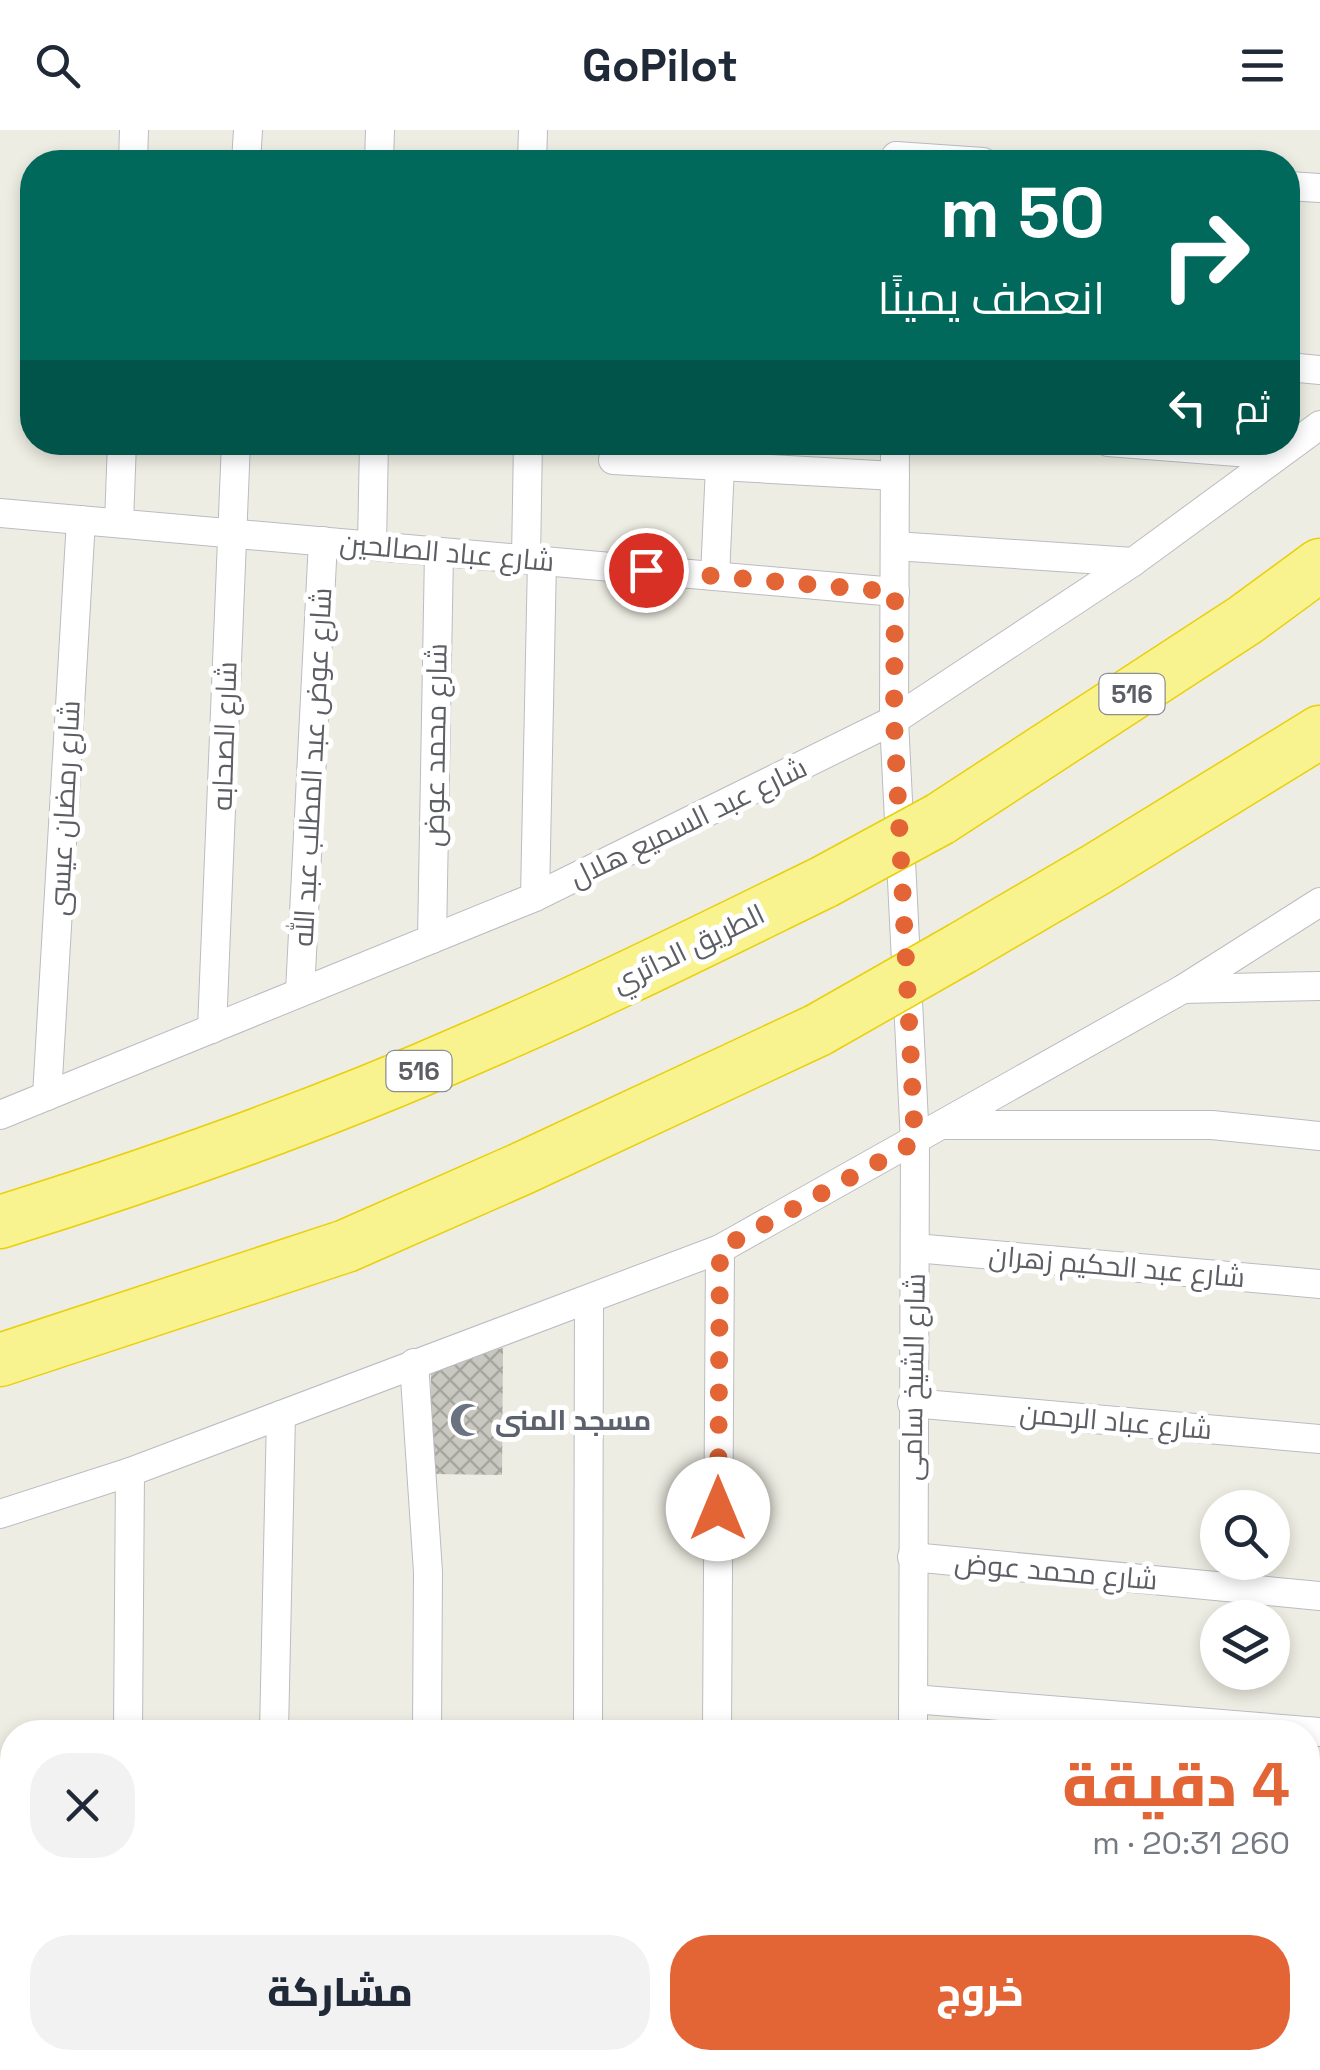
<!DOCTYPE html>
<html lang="ar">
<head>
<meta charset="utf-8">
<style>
	:root { --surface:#fff; --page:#f2f2f3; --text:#1f2937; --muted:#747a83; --accent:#e36434 }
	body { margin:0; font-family:"Space Grotesk",Cairo,sans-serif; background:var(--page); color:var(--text); direction:rtl; height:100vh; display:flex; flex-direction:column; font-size:38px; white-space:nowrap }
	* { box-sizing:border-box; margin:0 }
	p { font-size:32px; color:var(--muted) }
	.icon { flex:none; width:55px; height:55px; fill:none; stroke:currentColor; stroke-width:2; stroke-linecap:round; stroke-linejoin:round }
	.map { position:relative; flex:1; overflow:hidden; direction:ltr }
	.panel { position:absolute; left:0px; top:1590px; width:1320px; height:350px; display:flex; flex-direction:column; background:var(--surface); border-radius:40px 40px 0 0; box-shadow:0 5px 15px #0003; direction:rtl }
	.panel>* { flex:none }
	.banner { position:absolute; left:20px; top:20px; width:1280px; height:305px; border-radius:40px; box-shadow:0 5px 15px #0003; direction:rtl; background:#00695c; color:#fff; overflow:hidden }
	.fabs { position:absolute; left:1200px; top:1360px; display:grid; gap:20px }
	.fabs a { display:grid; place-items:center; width:90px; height:90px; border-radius:50%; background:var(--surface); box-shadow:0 5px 15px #0003; font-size:50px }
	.pin { position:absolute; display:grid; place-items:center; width:85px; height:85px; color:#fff; margin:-42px; border:5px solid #fff; border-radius:50%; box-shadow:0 2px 10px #0007 }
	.me { position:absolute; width:110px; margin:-55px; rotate:0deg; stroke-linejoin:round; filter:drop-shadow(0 0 8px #0008) }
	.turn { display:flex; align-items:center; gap:35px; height:210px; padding:0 30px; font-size:45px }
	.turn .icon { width:130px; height:130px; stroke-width:2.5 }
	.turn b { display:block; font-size:70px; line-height:85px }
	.then { display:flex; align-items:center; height:95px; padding:0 30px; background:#0003; gap:20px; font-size:38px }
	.round { display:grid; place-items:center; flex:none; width:105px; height:105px; border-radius:40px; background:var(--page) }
	.summary { display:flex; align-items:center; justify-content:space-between; height:170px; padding:0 30px }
	h1 { font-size:60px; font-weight:800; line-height:75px; color:var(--accent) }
	.action { display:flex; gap:20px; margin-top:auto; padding:20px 30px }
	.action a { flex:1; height:115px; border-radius:40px; background:var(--accent); color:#fff; font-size:40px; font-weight:800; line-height:115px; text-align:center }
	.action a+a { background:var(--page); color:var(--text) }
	header { display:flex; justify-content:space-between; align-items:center; height:130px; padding:0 30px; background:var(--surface); font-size:45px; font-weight:800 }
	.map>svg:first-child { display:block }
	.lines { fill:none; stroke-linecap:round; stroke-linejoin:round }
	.stream { stroke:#a5c5fc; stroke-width:10 }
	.building { fill:url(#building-cross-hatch) }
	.street-casing { stroke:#bbbcc2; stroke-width:30 }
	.highway-casing { stroke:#e9d008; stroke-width:55 }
	.street { stroke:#fff; stroke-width:28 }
	.highway { stroke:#f9f38f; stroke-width:52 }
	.highway-bridge-casing { stroke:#e9d008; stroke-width:55; stroke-linecap:butt }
	.highway-bridge { stroke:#f9f38f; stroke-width:52 }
	.route { stroke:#e36434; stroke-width:18; stroke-dasharray:0 32.4 }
	.labels { text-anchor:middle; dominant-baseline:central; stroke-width:10; stroke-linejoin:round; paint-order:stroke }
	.shield { fill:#fff; stroke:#8d8e92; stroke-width:2.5 }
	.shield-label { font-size:25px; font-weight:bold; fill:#5c5e64 }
	.street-label { font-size:28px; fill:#5c5e64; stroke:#fff }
	.worship-label { font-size:28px; font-weight:bold; fill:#5b616d; stroke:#fff; text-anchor:start }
</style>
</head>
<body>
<header><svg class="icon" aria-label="menu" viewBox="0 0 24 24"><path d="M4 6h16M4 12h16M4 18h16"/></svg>GoPilot<svg class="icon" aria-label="search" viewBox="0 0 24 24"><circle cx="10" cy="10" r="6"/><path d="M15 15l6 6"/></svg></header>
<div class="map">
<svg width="1320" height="1940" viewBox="0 0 1320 1940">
	<defs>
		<pattern id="building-cross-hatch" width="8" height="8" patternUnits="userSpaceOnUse" patternTransform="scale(2.5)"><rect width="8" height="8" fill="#c9c8c0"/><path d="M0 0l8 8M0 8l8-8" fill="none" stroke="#a6a6a0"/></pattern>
	</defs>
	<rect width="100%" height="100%" fill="#eeede3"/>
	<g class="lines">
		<!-- stream -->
		<path class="stream" d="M1308,1789L1320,1790"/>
	</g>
	<!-- building -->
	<path class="building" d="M503,1218L502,1345L431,1344V1236Z"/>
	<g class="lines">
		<!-- street casing -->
		<g class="street-casing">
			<g id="street">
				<path d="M896,26L983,32"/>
				<path d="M133,32L134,0"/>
				<path d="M246,32L248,0"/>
				<path d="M379,32L380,0"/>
				<path d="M532,32L533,0"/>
				<path d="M1288,56L1320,58"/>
				<path d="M1288,237L1320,240"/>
				<path d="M895,312L894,590L915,1012L913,1602"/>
				<path d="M1108,312L1276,325"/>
				<path d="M613,330L895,346"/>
				<path d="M0,383L895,462"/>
				<path d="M119,393L122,312"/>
				<path d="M372,415L374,312"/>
				<path d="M895,416L1133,432"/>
				<path d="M526,429L528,312"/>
				<path d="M715,446L720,336"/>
				<path d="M535,767L542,430"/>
				<path d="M432,809L439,422"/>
				<path d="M1183,859L1320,856"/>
				<path d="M300,862L323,411"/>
				<path d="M212,899L236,312"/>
				<path d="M47,966L81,390"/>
				<path d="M0,985L535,767L894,590L1133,432L1320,295"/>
				<path d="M947,995H1212L1320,1006"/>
				<path d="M915,1118L1320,1154"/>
				<path d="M414,1233L428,1442L427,1602"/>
				<path d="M912,1273L1320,1309"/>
				<path d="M0,1384L130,1342L720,1119L1183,859L1320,772"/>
				<path d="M912,1427L1320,1466"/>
				<path d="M913,1569L1320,1602"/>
				<path d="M128,1602L130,1342"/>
				<path d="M274,1602L281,1285"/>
				<path d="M588,1602L589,1170"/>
				<path d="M717,1602L720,1119"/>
				<path d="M0,1734H12"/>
				<path d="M1308,1759L1320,1760"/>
				<path d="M1308,1830L1320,1831"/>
				<path d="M129,1928V1940"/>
				<path d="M262,1928V1940"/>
				<path d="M718,1928V1940"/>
				<path d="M926,1928L927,1940"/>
				<path d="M1056,1928L1165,1940"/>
				<path d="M425,1940V1928"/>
				<path d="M588,1940V1928"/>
				<path d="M1254,1940L1255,1928"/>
			</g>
		</g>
		<!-- highway casing -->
		<g class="highway-casing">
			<g id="highway">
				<path d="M940,689L1245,490L1320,435"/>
				<path d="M962,818L1097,739L1320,602"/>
				<path d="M0,1092C160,1042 318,986 472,918C591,867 707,809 824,752"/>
				<path d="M0,1230L346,1116L523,1038L818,900"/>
			</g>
		</g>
		<!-- street -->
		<use href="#street" class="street"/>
		<!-- highway -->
		<use href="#highway" class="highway"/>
		<!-- highway-bridge casing -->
		<g class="highway-bridge-casing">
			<g id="highway-bridge">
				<path d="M824,752L940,689"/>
				<path d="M818,900L962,818"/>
			</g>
		</g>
		<!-- highway-bridge -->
		<use href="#highway-bridge" class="highway-bridge"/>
	</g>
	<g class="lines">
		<!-- route -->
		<path class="route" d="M646,440L895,462L894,590L915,1012L720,1119L718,1379"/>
	</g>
	<!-- icons -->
	<defs>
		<g id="mosque-bare" transform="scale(2.7)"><path d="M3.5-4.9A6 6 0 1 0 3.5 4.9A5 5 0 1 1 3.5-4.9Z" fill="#6b7280" stroke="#fff" stroke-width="2.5" paint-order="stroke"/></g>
	</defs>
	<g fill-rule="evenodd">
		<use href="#mosque-bare" x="467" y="1290"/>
	</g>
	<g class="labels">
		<!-- shield labels -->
		<g class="shield">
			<rect x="1099.5" y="544" width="65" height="40" rx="8"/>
			<rect x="386.5" y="921" width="65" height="40" rx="8"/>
		</g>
		<g class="shield-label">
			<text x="1132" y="564">516</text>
			<text x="419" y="941">516</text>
		</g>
		<!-- street labels -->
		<g class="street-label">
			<text transform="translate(447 422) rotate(5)">شارع عباد الصالحين</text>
			<text transform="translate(224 606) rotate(-88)">شارع الصحابه</text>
			<text transform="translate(435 615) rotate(-89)">شارع محمد عوض</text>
			<text transform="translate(312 637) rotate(-87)">شارع عوض عبد المطلب عبد الله</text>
			<text transform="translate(64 678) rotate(-87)">شارع رمضان عيسى</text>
			<text transform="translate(688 692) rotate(-26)">شارع عبد السميع هلال</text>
			<text transform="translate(688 818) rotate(-26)">الطريق الدائري</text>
			<text transform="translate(1117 1136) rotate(5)">شارع عبد الحكيم زهران</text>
			<text transform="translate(913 1247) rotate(-89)">شارع الشيخ سامى</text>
			<text transform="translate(1116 1291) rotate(5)">شارع عباد الرحمن</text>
			<text transform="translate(1056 1441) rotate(5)">شارع محمد عوض</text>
		</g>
		<!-- worship labels -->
		<g class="worship-label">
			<text x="495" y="1290">مسجد المنى</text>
		</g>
	</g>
</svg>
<div class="fabs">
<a><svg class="icon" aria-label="search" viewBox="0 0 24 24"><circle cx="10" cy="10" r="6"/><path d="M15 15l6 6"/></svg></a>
<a><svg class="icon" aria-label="layers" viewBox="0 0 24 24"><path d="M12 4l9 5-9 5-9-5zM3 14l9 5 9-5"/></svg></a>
</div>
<div class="pin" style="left:646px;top:440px;background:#d93025"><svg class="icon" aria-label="arrive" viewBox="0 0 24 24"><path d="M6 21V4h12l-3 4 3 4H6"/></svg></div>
<svg class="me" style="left:718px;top:1379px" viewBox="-20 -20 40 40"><circle r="19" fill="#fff"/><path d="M0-13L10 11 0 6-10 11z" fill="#e36434"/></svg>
<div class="banner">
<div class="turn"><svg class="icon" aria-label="right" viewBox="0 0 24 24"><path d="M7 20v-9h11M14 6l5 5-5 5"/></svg><div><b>50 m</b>انعطف يمينًا</div></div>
<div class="then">ثم<svg class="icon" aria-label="left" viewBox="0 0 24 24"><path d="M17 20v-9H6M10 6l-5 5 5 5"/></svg></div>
</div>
<section class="panel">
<div class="summary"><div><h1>4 دقيقة</h1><p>260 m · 20:31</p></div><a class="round"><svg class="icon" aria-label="close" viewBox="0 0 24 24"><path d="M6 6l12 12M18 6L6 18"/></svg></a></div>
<div class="action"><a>خروج</a><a>مشاركة</a></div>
</section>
</div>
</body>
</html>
